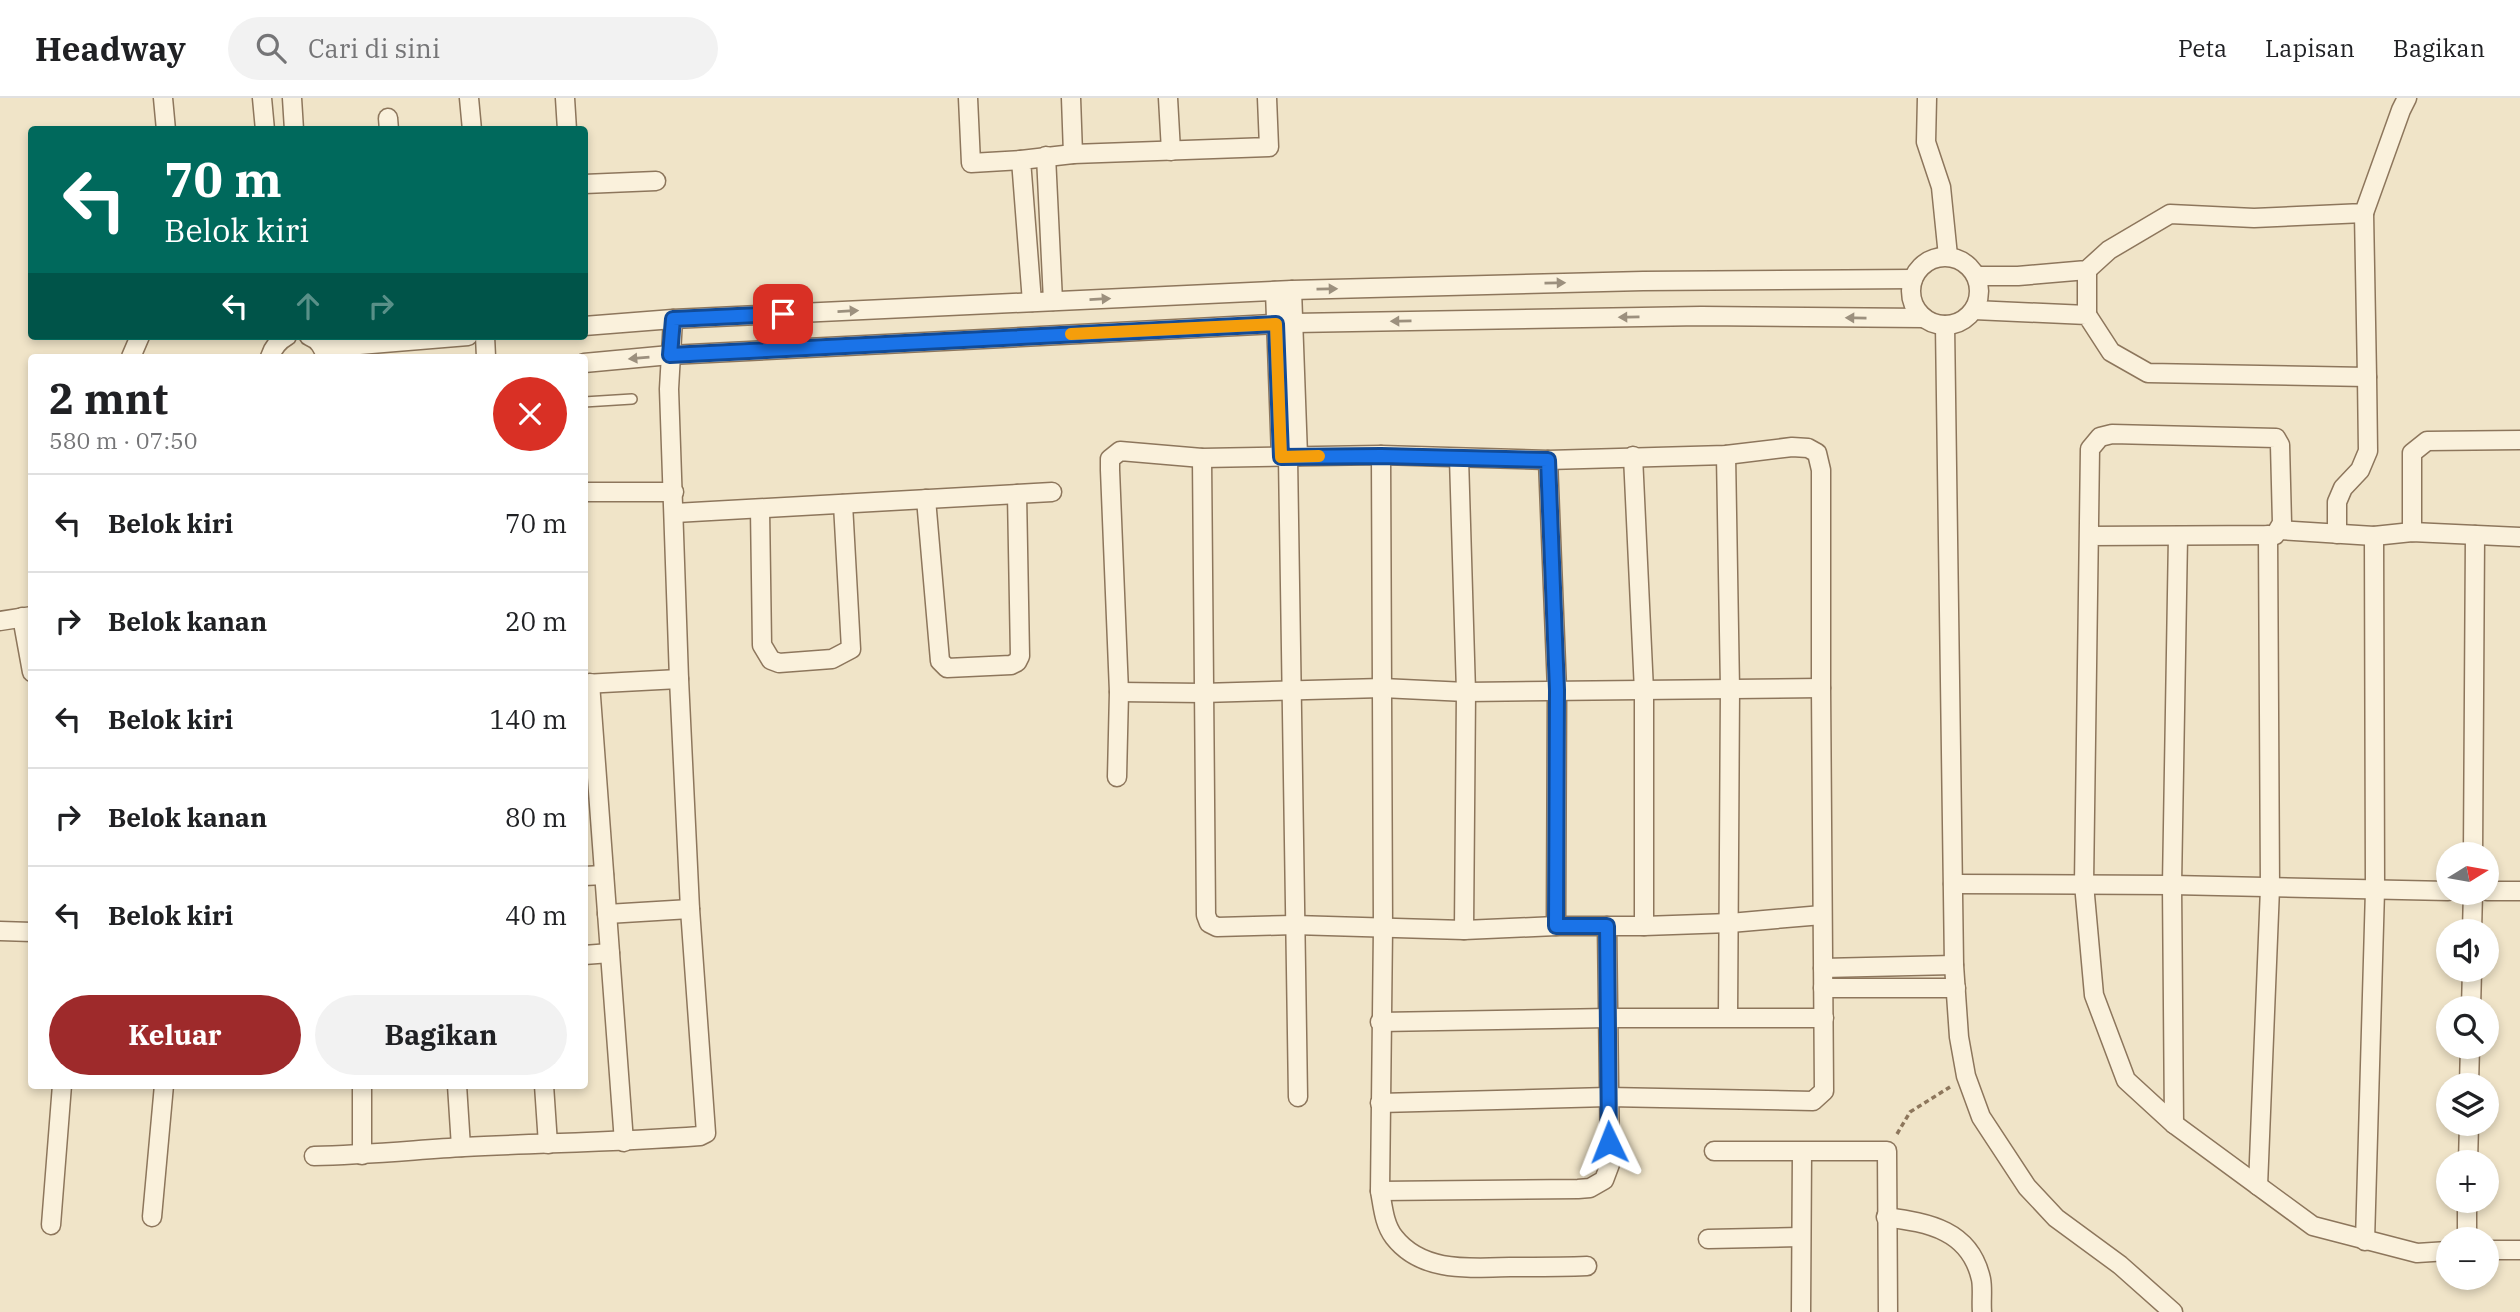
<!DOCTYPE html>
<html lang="id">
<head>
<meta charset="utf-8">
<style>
	:root { --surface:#fff; --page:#f2f2f2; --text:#202124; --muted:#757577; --line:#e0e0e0; --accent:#9e2a2b }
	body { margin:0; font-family:"IBM Plex Serif",serif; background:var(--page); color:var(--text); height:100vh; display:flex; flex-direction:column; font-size:26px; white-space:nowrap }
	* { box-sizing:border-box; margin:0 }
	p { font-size:23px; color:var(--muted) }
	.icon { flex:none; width:38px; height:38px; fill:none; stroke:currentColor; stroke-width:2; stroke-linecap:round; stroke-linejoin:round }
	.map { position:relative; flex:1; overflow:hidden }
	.details { position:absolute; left:28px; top:256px; width:560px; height:735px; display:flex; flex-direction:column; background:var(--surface); border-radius:7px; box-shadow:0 4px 10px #0003 }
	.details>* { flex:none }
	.banner { position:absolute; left:28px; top:28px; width:560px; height:214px; border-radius:7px; box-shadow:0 4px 10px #0003; background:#00695c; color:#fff; overflow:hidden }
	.needle { width:46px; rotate:79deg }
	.fabs { position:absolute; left:2436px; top:744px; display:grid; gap:14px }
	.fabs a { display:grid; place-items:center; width:63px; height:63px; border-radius:50%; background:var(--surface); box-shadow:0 4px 10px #0003; font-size:35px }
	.pin { position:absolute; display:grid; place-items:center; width:60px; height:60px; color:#fff; margin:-30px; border-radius:14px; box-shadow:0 4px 10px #0006 }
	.me { position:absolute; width:77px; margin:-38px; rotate:358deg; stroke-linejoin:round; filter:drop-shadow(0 0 5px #0008) }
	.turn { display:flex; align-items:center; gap:24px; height:147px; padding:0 21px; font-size:32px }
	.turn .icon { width:91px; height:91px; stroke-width:2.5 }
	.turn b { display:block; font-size:49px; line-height:60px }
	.lanes { display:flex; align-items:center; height:66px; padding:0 21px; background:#0003; justify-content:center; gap:35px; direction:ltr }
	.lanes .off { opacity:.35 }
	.round { display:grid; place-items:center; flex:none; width:74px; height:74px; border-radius:37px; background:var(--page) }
	.overview { display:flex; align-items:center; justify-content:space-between; height:119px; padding:0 21px }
	h1 { font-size:42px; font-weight:700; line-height:52px }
	.button { display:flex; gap:14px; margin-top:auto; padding:14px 21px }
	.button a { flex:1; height:80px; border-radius:42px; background:var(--accent); color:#fff; font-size:28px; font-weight:700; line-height:80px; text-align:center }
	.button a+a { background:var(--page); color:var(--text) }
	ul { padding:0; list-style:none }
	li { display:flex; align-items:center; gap:21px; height:98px; padding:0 21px; border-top:2px solid var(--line) }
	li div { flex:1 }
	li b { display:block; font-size:26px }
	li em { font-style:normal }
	header { display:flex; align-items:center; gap:42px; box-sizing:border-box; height:98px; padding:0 35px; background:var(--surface); border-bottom:2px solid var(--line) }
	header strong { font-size:33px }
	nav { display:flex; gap:38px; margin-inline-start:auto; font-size:24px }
	.search { width:490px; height:63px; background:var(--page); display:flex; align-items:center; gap:18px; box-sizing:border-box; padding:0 24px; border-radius:38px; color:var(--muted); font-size:26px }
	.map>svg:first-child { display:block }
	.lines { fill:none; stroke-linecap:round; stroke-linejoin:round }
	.service-casing { stroke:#8d765c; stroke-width:12 }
	.minor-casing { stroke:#8d765c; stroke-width:21 }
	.path { stroke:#8d765c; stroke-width:3.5; stroke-dasharray:5 3.5; stroke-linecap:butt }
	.service { stroke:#faf1dc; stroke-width:9 }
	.minor { stroke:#faf1dc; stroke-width:18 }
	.oneway { fill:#9c907e }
	.route-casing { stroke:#114b97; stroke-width:18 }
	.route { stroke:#1a73e8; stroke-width:12 }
	.slow { stroke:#f59e0b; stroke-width:12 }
</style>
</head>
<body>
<header>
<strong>Headway</strong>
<div class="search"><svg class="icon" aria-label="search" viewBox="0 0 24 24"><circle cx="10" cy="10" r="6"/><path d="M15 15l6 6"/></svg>Cari di sini</div>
<nav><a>Peta</a><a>Lapisan</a><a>Bagikan</a></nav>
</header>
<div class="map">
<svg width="2520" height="1214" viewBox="0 0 2520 1214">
	<rect width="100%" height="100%" fill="#f0e4c8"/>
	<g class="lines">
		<!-- service casing -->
		<g class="service-casing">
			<path id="service" d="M584,304L632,301"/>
		</g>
		<!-- minor casing -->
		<g class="minor-casing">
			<g id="minor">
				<path d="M163,0L166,32"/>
				<path d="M262,0L265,32"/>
				<path d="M292,0L294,32"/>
				<path d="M469,0L472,32"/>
				<path d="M565,0L567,32"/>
				<path d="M968,0L971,65L1021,62"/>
				<path d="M1071,0L1073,56"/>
				<path d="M1168,0L1171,53"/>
				<path d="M1927,0L1926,44L1941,89L1948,158"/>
				<path d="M388,20L389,32"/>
				<path d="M1046,58L1053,203"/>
				<path d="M584,86L656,83"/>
				<circle cx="1945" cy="193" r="34"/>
				<path d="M2087,172V217"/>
				<path d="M1976,178H2018L2087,172L2109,152L2170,116L2254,120L2364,115L2401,12L2407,0"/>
				<path d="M1292,192L1298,358"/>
				<path d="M1275,193L1281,359"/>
				<path d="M1032,204L1021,62L1073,56L1269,49L1267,0"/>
				<path d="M1974,212L2087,217L2111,254L2148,275L2367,279L2364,115"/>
				<path d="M1945,227L1954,867L1959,939L1966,978L1981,1019L2027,1089L2056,1120L2120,1167L2173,1214"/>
				<path d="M584,228L673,221L1292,192L1643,183L1913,181"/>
				<path d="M309,238C319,242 323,249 326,259"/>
				<path d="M485,238L486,259"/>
				<path d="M323,250L468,238"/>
				<path d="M131,259L140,238"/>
				<path d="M270,259C273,249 278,243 287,238"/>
				<path d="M584,265L670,257L1294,225L1701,218L1924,220"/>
				<path d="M1381,357L1383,830L1380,1093C1383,1109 1384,1126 1394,1139C1422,1175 1470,1170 1510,1169C1536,1169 1561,1169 1587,1168"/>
				<path d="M1726,357L1730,591L1728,919"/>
				<path d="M1633,358L1644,593V828"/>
				<path d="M1288,359L1298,999"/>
				<path d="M1202,360L1206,817L1209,825L1217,829L1294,827L1464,832L1556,828H1644L1730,825L1822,817"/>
				<path d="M1459,360L1466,594L1464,832"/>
				<path d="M1548,362L1557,592L1556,828"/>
				<path d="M584,394H674"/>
				<path d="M926,401L940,563L947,570L1011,567L1017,564L1020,558L1017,396"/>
				<path d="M760,411L762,547L771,562L779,565L832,561L851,551L843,406"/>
				<path d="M675,415L1052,394"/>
				<path d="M2279,432L2374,438L2412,434L2520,439"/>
				<path d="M2412,434V355L2427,343L2520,342"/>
				<path d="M2337,436V404L2343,390L2360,372L2368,353L2367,279"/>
				<path d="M2089,438L2275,437L2282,425L2280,347L2276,340L2112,336L2100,339L2090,351L2084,786L2094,897L2126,982L2174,1026L2313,1128L2417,1155L2448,1153"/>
				<path d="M22,519L32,574"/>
				<path d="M0,523L32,518"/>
				<path d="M590,585L624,1044"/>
				<path d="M584,586L679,581"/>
				<path d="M1119,594L1202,595L1382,590L1466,594L1821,590"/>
				<path d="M1117,679L1119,594L1110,372V361L1120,353L1202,360L1381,357L1548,362L1726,357L1792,349L1808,350L1817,355L1821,372V590L1824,993L1813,1003L1608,999L1380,1005"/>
				<path d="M2473,756L2475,437"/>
				<path d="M584,778L604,777"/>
				<path d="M1953,786L2172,787L2448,793"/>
				<path d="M2487,793H2520"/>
				<path d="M607,816L690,811"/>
				<path d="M0,833L32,834"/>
				<path d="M2472,833L2473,794"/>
				<path d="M584,857L610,855"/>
				<path d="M1823,870L1954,867"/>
				<path d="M1823,890H1956"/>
				<path d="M2471,910L2472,872"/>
				<path d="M1380,924L1608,920H1824"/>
				<path d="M362,987V1057"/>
				<path d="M457,987L461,1049"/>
				<path d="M544,987L548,1046"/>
				<path d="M2469,987L2470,948"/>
				<path d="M2174,1026L2172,787L2178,438"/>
				<path d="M1714,1053H1887L1888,1214"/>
				<path d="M314,1058C364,1057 414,1052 464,1049C543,1045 621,1044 700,1038L706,1035L690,811L679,581L669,291L673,221"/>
				<path d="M2468,1064L2469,1026"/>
				<path d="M2258,1088L2270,790L2268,437"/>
				<path d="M1380,1093L1578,1091L1590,1090L1604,1082L1610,1066L1607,828"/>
				<path d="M152,1119L164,987"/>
				<path d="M1886,1119C1929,1125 1970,1132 1981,1181C1983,1191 1981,1203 1982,1214"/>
				<path d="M51,1127L62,987"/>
				<path d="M1708,1141L1800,1139"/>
				<path d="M2467,1141V1102"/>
				<path d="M2365,1143L2375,792L2374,438"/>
				<path d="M2487,1152H2520"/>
				<path d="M1801,1214L1802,1054"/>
			</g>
		</g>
		<!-- path -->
		<path class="path" d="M1897,1036L1910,1014L1950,989"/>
		<!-- service -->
		<use href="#service" class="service"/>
		<!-- minor -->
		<use href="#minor" class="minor"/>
	</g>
	<!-- one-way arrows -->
	<defs><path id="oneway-solid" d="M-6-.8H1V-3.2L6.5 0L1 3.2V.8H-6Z" transform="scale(1.75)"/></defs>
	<g class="oneway">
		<use href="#oneway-solid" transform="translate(1555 185) rotate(-1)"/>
		<use href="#oneway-solid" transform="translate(1327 191) rotate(-1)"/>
		<use href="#oneway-solid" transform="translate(1100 201) rotate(-3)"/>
		<use href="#oneway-solid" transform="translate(848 213) rotate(-3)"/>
		<use href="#oneway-solid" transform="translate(1629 219) rotate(179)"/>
		<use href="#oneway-solid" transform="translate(1856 220) rotate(-179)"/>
		<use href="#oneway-solid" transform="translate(1401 223) rotate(179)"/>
		<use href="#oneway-solid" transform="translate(639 260) rotate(175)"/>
	</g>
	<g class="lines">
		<!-- route casing -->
		<g class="route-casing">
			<path id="route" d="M783,216L673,221L670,257L1276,226L1281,359L1381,358L1548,362L1557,592L1556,828H1607L1609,1044"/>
		</g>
		<!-- route -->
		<use href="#route" class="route"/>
		<!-- slow -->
		<path class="slow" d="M1071,236L1276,226L1281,359L1319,358"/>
	</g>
</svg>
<div class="fabs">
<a><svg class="needle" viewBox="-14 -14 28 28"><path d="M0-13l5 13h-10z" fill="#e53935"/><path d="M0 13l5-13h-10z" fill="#757577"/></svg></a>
<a><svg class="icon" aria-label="sound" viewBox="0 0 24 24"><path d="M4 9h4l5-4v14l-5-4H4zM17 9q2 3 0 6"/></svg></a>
<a><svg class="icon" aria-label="search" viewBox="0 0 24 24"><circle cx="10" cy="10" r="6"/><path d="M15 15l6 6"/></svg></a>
<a><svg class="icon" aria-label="layers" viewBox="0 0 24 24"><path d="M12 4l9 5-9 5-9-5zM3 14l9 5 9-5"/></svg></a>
<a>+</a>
<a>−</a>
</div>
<div class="pin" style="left:783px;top:216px;background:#d93025"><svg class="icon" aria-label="arrive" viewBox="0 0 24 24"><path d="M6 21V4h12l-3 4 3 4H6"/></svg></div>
<svg class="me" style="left:1609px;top:1044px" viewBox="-20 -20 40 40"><path d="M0-17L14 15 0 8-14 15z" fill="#1a73e8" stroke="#fff" stroke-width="4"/></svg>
<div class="banner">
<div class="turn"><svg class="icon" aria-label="left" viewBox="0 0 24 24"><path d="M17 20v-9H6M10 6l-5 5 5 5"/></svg><div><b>70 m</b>Belok kiri</div></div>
<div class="lanes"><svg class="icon" aria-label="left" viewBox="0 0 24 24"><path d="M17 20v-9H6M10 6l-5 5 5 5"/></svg><svg class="icon off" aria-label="ahead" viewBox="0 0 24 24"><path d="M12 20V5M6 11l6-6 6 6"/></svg><svg class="icon off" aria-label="right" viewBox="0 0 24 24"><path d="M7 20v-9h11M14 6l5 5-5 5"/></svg></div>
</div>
<section class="details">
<div class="overview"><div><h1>2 mnt</h1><p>580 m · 07:50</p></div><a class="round" style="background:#d93025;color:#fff"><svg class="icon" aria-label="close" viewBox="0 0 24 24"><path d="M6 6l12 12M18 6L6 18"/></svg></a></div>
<ul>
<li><svg class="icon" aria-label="left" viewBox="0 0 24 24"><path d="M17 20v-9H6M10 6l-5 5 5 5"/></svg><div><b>Belok kiri</b></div><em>70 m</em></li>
<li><svg class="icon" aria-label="right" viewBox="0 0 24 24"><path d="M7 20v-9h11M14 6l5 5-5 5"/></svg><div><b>Belok kanan</b></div><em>20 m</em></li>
<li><svg class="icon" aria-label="left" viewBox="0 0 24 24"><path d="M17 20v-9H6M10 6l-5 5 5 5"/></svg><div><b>Belok kiri</b></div><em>140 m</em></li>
<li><svg class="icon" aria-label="right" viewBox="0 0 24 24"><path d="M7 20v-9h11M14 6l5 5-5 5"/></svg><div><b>Belok kanan</b></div><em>80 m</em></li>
<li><svg class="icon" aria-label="left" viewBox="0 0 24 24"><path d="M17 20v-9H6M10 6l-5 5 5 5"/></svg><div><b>Belok kiri</b></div><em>40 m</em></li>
</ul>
<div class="button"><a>Keluar</a><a>Bagikan</a></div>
</section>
</div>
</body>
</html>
